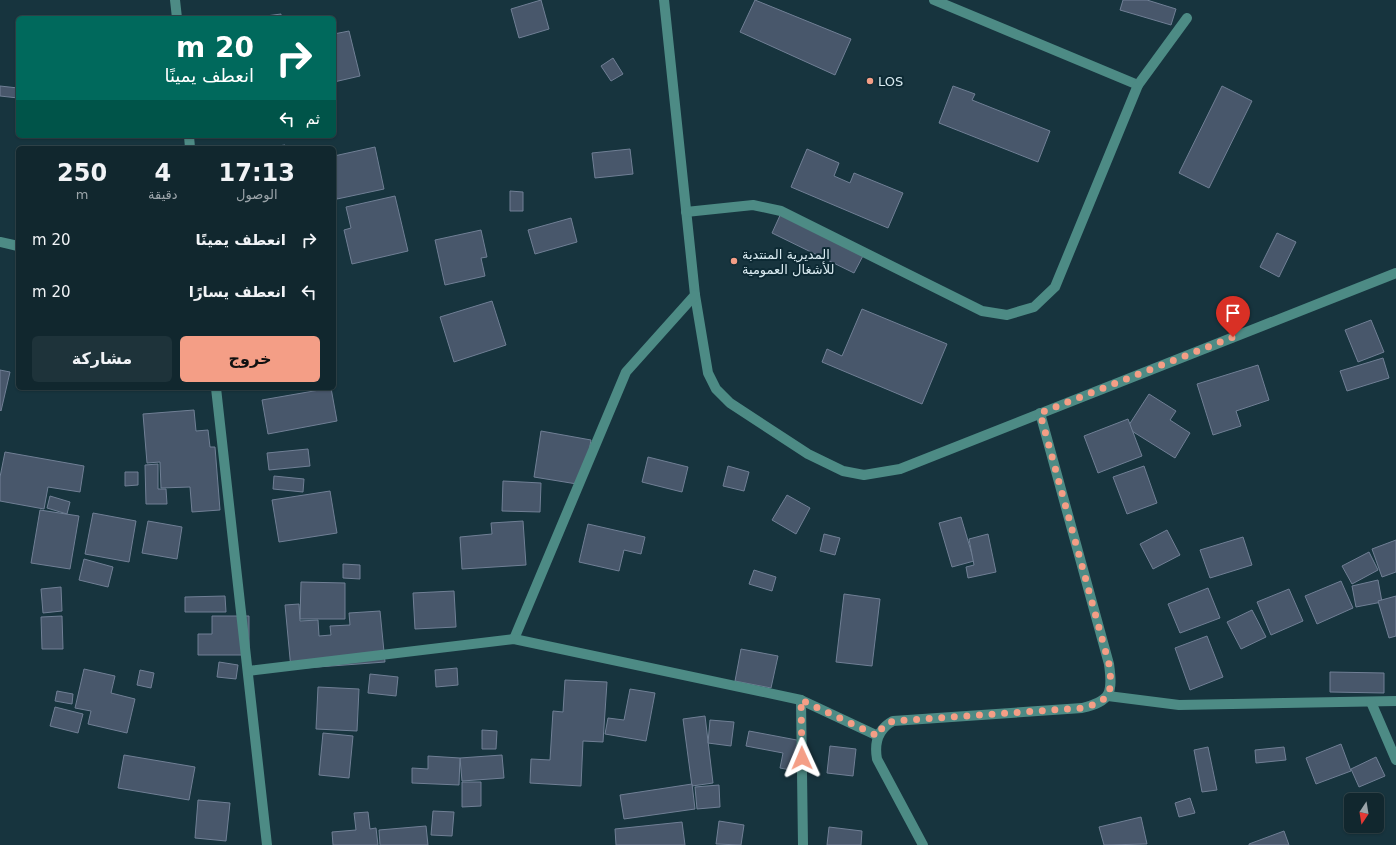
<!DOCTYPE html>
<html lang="ar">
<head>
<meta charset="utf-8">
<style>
	:root { --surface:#11272e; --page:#1e333a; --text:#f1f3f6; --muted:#9ca5aa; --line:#30444a; --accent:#f49e86 }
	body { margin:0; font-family:"DejaVu Sans",Vazirmatn,sans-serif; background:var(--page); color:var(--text); direction:rtl; height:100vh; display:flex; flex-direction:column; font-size:15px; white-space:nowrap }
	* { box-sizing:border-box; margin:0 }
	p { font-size:13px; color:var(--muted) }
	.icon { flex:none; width:22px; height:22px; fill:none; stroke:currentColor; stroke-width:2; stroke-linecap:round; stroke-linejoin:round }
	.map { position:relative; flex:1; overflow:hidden; direction:ltr }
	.panel { position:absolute; left:16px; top:146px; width:320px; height:244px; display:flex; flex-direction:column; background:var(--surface); border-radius:6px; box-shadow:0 1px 3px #0004,0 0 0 1px var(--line); direction:rtl }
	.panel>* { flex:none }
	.top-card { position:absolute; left:16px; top:16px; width:320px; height:122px; border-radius:6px; box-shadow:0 1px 3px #0004,0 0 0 1px var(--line); direction:rtl; background:#00695c; color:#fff; overflow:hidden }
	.needle { width:26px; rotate:192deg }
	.tools { position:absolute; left:1344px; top:793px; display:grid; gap:8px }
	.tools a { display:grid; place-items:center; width:40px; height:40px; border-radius:6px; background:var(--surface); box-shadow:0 1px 3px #0004,0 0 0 1px var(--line); font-size:20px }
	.pin { position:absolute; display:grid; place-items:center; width:34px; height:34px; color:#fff; margin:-41px -17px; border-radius:50% 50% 50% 0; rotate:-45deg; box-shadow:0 0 4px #0007 }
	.pin .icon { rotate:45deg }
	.me { position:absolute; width:44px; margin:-22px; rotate:359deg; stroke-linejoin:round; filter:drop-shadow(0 0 3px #0008) }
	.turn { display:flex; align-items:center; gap:14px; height:84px; padding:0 16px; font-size:18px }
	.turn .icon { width:52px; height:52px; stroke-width:2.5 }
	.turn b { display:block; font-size:28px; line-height:34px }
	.then { display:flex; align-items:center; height:38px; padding:0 16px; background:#0003; gap:8px; font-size:15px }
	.eta { display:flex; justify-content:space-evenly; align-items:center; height:68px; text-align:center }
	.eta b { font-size:24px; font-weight:600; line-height:28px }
	.button { display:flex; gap:8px; margin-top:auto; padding:8px 16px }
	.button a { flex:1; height:46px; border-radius:6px; background:var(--accent); color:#111; font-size:16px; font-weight:600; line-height:46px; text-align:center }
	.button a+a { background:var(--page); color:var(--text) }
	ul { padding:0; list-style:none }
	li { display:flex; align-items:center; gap:12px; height:52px; padding:0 16px }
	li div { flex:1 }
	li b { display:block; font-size:15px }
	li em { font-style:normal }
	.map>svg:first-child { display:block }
	.building { fill:#48576b; stroke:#707f95 }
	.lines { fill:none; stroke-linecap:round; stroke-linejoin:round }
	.minor { stroke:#4d8b85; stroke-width:10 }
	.route { stroke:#f49e86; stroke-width:7; stroke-dasharray:0 12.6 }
	.poi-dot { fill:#f49e86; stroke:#0d2a34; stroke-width:1.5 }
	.labels { text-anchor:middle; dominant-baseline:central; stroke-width:4; stroke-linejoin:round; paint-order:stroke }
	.poi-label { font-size:13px; fill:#daebf1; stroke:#0d2a34; text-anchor:start }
</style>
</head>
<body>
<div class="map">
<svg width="1396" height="845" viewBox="0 0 1396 845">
	<rect width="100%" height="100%" fill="#17343e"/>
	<!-- building -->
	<g class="building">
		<path d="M541,0L549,29L519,38L511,9Z"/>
		<path d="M755,0L851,39L835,75L740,32Z"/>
		<path d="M1123,0H1147L1176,9L1171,25L1120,10Z"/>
		<path d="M281,14V18H251Z"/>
		<path d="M349,31L360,76L334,82V34Z"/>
		<path d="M613,58L623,74L611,81L601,66Z"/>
		<path d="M0,86L18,88V98L0,96Z"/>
		<path d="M953,86L975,94L972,100L1050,131L1038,162L939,123Z"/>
		<path d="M1222,86L1252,101L1209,188L1179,173Z"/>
		<path d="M285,145L286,148H264Z"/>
		<path d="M375,147L384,189L337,199L334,183V156Z"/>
		<path d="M630,149L633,174L595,178L592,153Z"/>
		<path d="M807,149L839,163L834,176L850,183L854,173L903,193L888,228L791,187Z"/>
		<path d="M510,191L523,192V211H510Z"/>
		<path d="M395,196L408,251L352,264L344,230L351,228L346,207Z"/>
		<path d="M782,211L865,252L854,273L772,233Z"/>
		<path d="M571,218L577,242L535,254L528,230Z"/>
		<path d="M481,230L487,257L481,258L485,276L445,285L435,240Z"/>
		<path d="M1277,233L1296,242L1279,277L1260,267Z"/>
		<path d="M492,301L506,345L454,362L440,317Z"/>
		<path d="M862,309L947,344L922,404L822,362L827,349L842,356Z"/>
		<path d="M1371,320L1384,352L1358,362L1345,330Z"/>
		<path d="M1383,358L1389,378L1347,391L1340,371Z"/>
		<path d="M1258,365L1269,400L1236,411L1241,426L1213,435L1197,384Z"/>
		<path d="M0,370L10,372L1,411L0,410Z"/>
		<path d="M331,388L337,421L268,434L262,400Z"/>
		<path d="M1149,394L1176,411L1170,420L1190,433L1175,458L1127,428Z"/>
		<path d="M194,410L196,431L208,430L210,447H215L220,510L192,512L190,487L161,488L160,462L147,463L143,414Z"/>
		<path d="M1128,419L1142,456L1098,473L1084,436Z"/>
		<path d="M541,431L591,440L583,485L534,477Z"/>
		<path d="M308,449L310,466L269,470L267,453Z"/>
		<path d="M5,452L84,466L80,492L48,487L44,509L0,501V477Z"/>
		<path d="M648,457L688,467L682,492L642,482Z"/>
		<path d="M158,464V489H166L167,504H146L145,465Z"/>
		<path d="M728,466L749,472L744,491L723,486Z"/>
		<path d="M1144,466L1157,503L1127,514L1113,477Z"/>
		<path d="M125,472H138V485L125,486Z"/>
		<path d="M274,476L304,479L303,492L273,489Z"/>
		<path d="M503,481L541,483L540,512L502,511Z"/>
		<path d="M330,491L337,533L279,542L272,500Z"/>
		<path d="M787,495L810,508L796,534L772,520Z"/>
		<path d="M50,496L70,502L67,514L47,508Z"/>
		<path d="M40,510L79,516L70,569L31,563Z"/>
		<path d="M93,513L136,521L129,562L85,554Z"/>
		<path d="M961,517L974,561L952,567L939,523Z"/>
		<path d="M148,521L182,527L177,559L142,553Z"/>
		<path d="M523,521L526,565L462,569L460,537L492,534L491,523Z"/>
		<path d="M588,524L645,537L641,554L624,550L619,571L579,562Z"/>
		<path d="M1167,530L1180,555L1153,569L1140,544Z"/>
		<path d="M824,534L840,538L835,555L820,551Z"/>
		<path d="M988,534L996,572L968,578L966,567L974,565L969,539Z"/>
		<path d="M1243,537L1252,565L1210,578L1200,550Z"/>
		<path d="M1396,540V572L1382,577L1372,549Z"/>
		<path d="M1369,552L1378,570L1352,584L1342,566Z"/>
		<path d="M84,559L113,567L108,587L79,580Z"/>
		<path d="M343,564L360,565V579L343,578Z"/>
		<path d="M754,570L776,577L772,591L749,584Z"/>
		<path d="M1378,580L1382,602L1356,607L1352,586Z"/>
		<path d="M1341,581L1353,608L1317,624L1305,596Z"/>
		<path d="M301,582L345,583V619H300Z"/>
		<path d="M61,587L62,611L43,613L41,589Z"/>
		<path d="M1208,588L1220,618L1180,633L1168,604Z"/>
		<path d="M1289,589L1303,621L1271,635L1257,602Z"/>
		<path d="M454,591L456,627L415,629L413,593Z"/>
		<path d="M844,594L880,599L872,666L836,662Z"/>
		<path d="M225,596L226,612H185V597Z"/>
		<path d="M1396,596V636L1389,638L1378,601Z"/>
		<path d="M299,604L300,621L318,620L319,636L331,635L330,626L350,625L349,613L380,611L385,662L291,669L285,605Z"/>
		<path d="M1252,610L1266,637L1241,649L1227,622Z"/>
		<path d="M62,616L63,649H42L41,617Z"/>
		<path d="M212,616H249V655H198V634H212Z"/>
		<path d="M1207,636L1223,677L1190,690L1175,648Z"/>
		<path d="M741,649L778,656L771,688L735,681Z"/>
		<path d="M219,662L238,665L236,679L217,677Z"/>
		<path d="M457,668L458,685L436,687L435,670Z"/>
		<path d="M84,669L115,676L111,693L135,699L127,733L88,724L91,711L75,708Z"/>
		<path d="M140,670L154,673L151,688L137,685Z"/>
		<path d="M1330,672L1384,673V693L1330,692Z"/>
		<path d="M370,674L398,677L396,696L368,693Z"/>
		<path d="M565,680L607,682L603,742L583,741L581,786L530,783L531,759L550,760L553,711L563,712Z"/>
		<path d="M318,687L359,689L357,731L316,729Z"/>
		<path d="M630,689L655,693L646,741L605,734L608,718L624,720Z"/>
		<path d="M57,691L73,694L72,704L55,701Z"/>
		<path d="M55,707L83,714L78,733L50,726Z"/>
		<path d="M705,716L713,783L692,786L683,719Z"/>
		<path d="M710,720L734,722L731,746L708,743Z"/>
		<path d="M482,730L497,731L496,749H482Z"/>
		<path d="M749,731L802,741L796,771L780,768L783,753L746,746Z"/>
		<path d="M323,733L353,736L349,778L319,775Z"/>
		<path d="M1341,744L1351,771L1316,784L1306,758Z"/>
		<path d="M830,746L856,749L853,776L827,773Z"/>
		<path d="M1208,747L1217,790L1202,792L1194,750Z"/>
		<path d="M1284,747L1286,760L1256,763L1255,750Z"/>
		<path d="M124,755L195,767L189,800L118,788Z"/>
		<path d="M502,755L504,778L462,781L460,758Z"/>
		<path d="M428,756L460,758L459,785L412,783V768L428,769Z"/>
		<path d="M1376,757L1385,776L1359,787L1351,769Z"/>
		<path d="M462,782H481V806L462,807Z"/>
		<path d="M692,784L695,809L624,819L620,795Z"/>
		<path d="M719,785L720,807L697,809L695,787Z"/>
		<path d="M1190,798L1195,813L1179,817L1175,803Z"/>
		<path d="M198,800L230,803L226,841L195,838Z"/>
		<path d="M433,811L454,812L452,836L431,835Z"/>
		<path d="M368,812L370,829L376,828L378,845H333L332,832L356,830L354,813Z"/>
		<path d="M1141,817L1147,844L1104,845L1099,827Z"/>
		<path d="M719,821L744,825L741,845L716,844Z"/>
		<path d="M682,822L685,845H616L615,829Z"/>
		<path d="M426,826L428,845H380L379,830Z"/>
		<path d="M829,827L862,831L861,845H827Z"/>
		<path d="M1284,831L1289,845H1249V844Z"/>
	</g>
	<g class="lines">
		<!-- minor -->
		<g class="minor">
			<path d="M175,0L177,18"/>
			<path d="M664,0L695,295L708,373L716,389L730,403L808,454L843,471L864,475L900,469L1396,273"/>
			<path d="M934,0L1138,85"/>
			<path d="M189,136L190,148"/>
			<path d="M686,212L753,205L781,211L982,311L1007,315L1034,307L1055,287L1138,85L1187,18"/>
			<path d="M0,242L18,246"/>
			<path d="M216,388L267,845"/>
			<path d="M514,639L626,372L695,295"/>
			<path d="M248,671L514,639L801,700L878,736"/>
			<path d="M1108,696L1179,705L1396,701"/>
			<path d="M801,700L803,845"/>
			<path d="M1371,702L1396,760"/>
			<path d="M923,845L877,759C874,742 878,729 893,721L1082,708C1111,701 1113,693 1109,664L1040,413"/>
		</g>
	</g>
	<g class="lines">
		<!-- route -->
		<path class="route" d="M802,758L801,700L878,736L883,726L893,721L1082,708C1111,701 1113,692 1109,664L1040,413L1233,337"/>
	</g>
	<!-- markers -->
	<g class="poi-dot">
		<circle cx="870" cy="81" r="4"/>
		<circle cx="734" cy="261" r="4"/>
	</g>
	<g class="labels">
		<!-- poi labels -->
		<g class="poi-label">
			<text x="878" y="81">LOS</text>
			<text x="742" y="254">المديرية المنتدبة<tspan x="742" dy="15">للأشغال العمومية</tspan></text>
		</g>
	</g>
</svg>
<div class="tools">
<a><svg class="needle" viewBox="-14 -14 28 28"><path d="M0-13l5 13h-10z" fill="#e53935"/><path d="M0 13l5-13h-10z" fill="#9ca5aa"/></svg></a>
</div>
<div class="pin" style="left:1233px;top:337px;background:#d93025"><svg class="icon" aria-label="arrive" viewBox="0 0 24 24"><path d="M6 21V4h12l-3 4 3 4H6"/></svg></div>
<svg class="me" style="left:802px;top:758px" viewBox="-20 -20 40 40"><path d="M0-17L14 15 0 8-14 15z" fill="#f49e86" stroke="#fff" stroke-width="4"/></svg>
<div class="top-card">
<div class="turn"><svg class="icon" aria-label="right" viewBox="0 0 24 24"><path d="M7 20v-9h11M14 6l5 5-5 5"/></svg><div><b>20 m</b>انعطف يمينًا</div></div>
<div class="then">ثم<svg class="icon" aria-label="left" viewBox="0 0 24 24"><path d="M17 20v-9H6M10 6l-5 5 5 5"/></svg></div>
</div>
<section class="panel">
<div class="eta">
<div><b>17:13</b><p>الوصول</p></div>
<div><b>4</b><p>دقيقة</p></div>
<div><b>250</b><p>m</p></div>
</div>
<ul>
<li><svg class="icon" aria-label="right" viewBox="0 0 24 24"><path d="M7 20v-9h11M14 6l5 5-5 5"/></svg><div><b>انعطف يمينًا</b></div><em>20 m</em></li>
<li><svg class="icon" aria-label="left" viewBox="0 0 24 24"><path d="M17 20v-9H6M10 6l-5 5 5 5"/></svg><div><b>انعطف يسارًا</b></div><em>20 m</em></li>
</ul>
<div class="button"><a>خروج</a><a>مشاركة</a></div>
</section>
</div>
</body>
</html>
